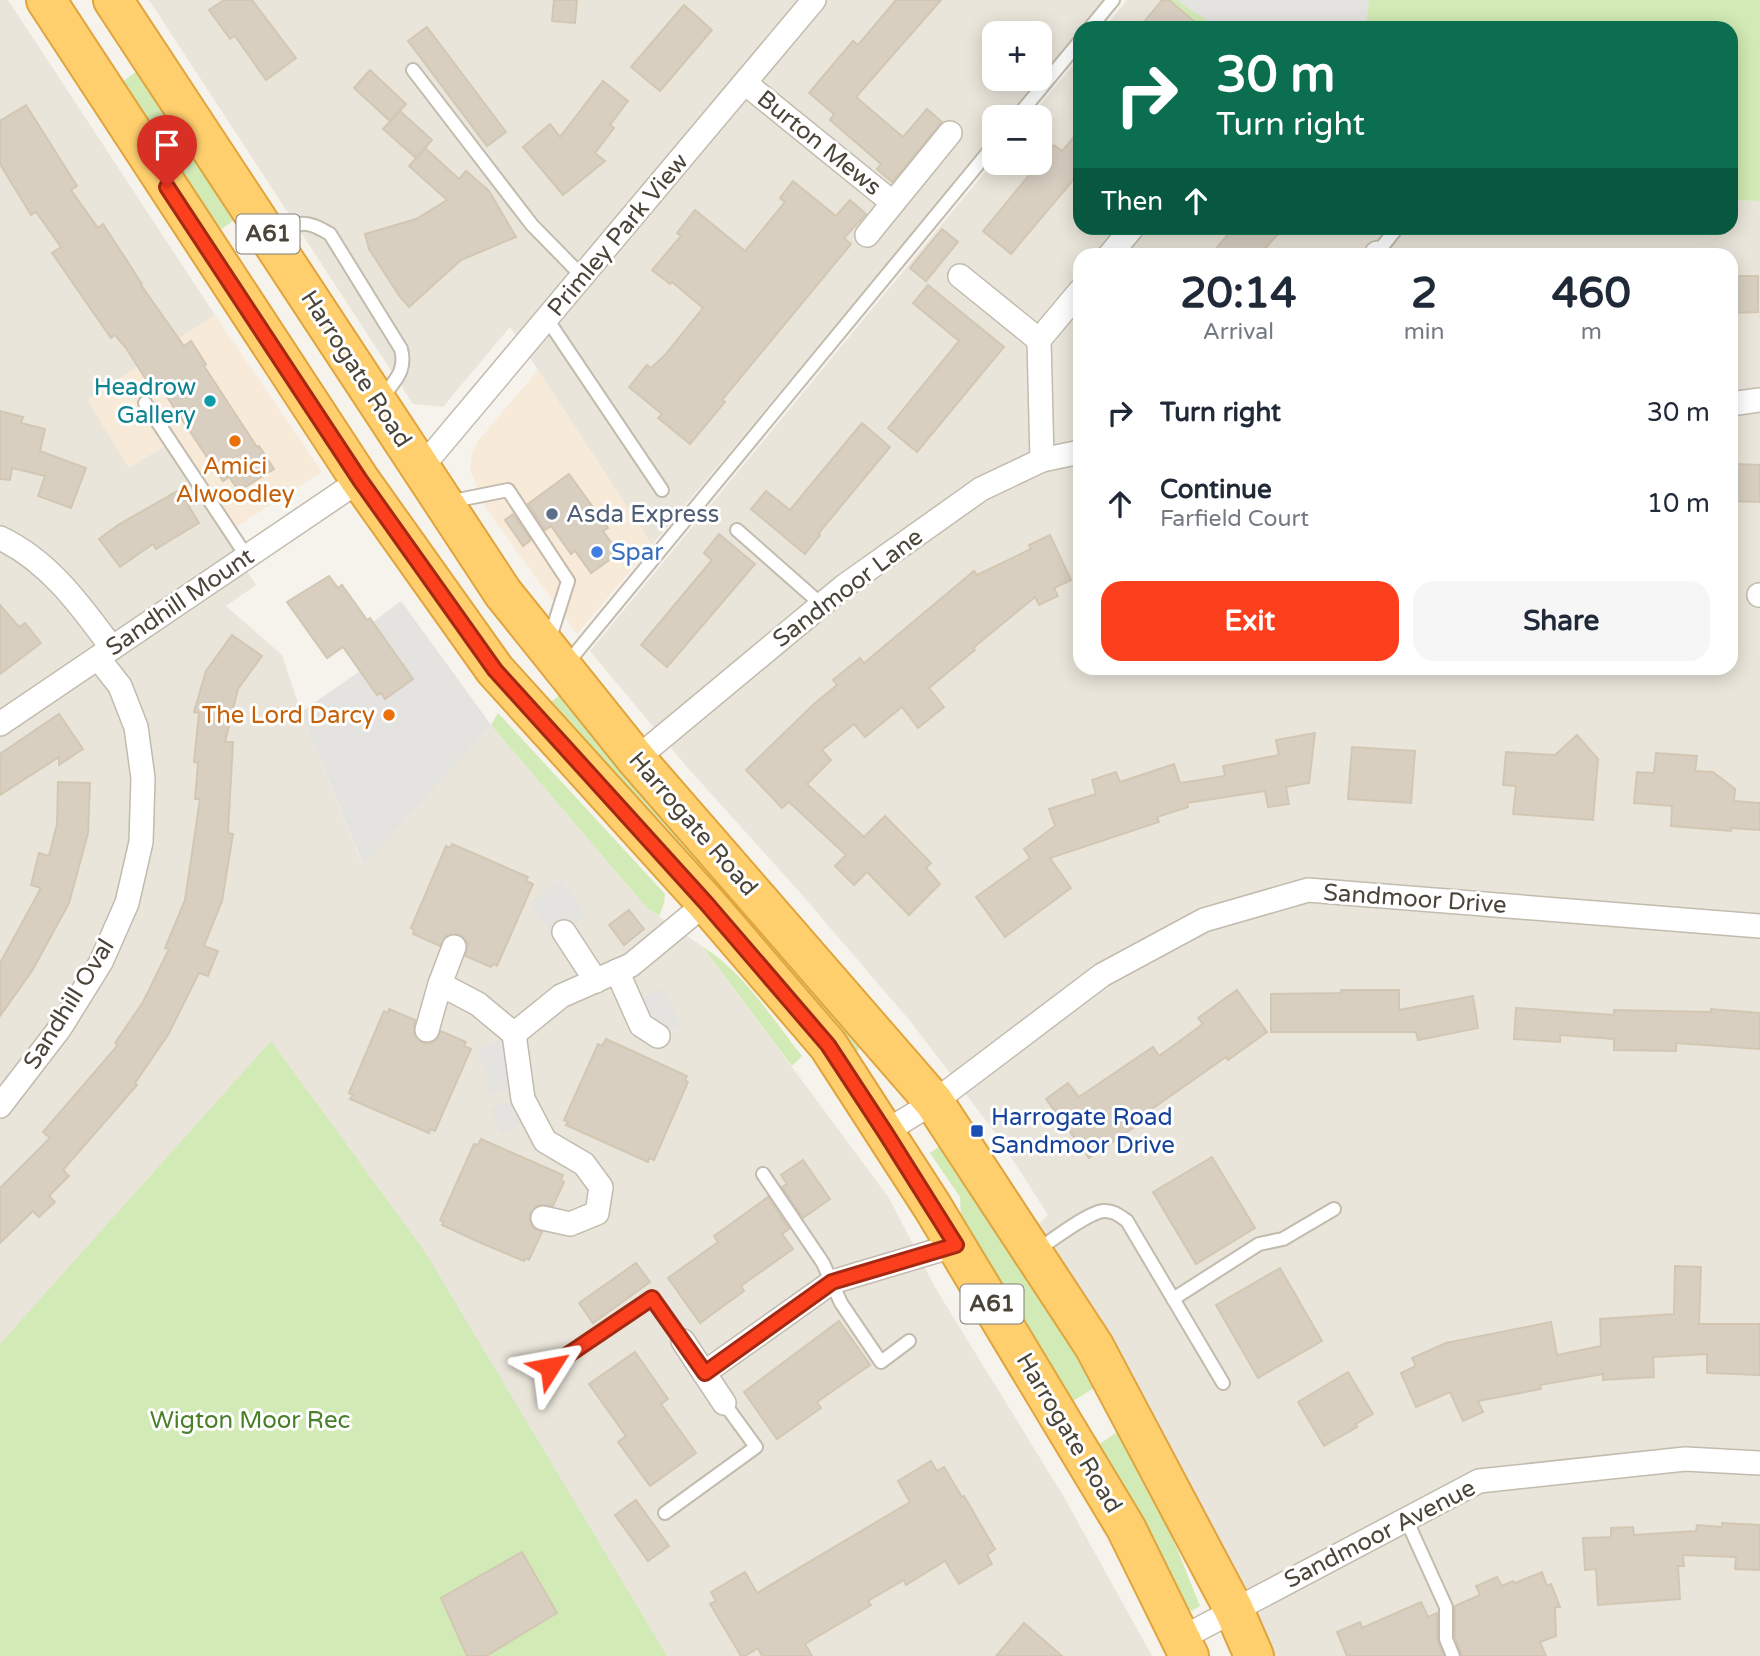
<!DOCTYPE html>
<html lang="en">
<head>
<meta charset="utf-8">
<style>
	:root { --surface:#fff; --page:#f6f6f7; --text:#1f2937; --muted:#747a83; --accent:#fc3f1d }
	body { margin:0; font-family:"Varela Round",sans-serif; background:var(--page); color:var(--text); height:100vh; display:flex; flex-direction:column; font-size:26px; white-space:nowrap }
	* { box-sizing:border-box; margin:0 }
	p { font-size:23px; color:var(--muted) }
	.icon { flex:none; width:38px; height:38px; fill:none; stroke:currentColor; stroke-width:2; stroke-linecap:round; stroke-linejoin:round }
	.map { position:relative; flex:1; overflow:hidden }
	.side { position:absolute; left:1073px; top:248px; width:665px; height:427px; display:flex; flex-direction:column; background:var(--surface); border-radius:21px; box-shadow:0 4px 18px #0003 }
	.side>* { flex:none }
	.hud { position:absolute; left:1073px; top:21px; width:665px; height:214px; border-radius:21px; box-shadow:0 4px 18px #0003; background:#0b6e4f; color:#fff; overflow:hidden }
	.controls { position:absolute; left:982px; top:21px; display:grid; gap:14px }
	.controls a { display:grid; place-items:center; width:70px; height:70px; border-radius:14px; background:var(--surface); box-shadow:0 4px 18px #0003; font-size:35px }
	.pin { position:absolute; display:grid; place-items:center; width:60px; height:60px; color:#fff; margin:-72px -30px; border-radius:50% 50% 50% 0; rotate:-45deg; box-shadow:0 0 7px #0007 }
	.pin .icon { rotate:45deg }
	.me { position:absolute; width:77px; margin:-38px; rotate:56deg; stroke-linejoin:round; filter:drop-shadow(0 0 5px #0008) }
	.turn { display:flex; align-items:center; gap:24px; height:147px; padding:0 28px; font-size:32px }
	.turn .icon { width:91px; height:91px; stroke-width:2.5 }
	.turn b { display:block; font-size:49px; line-height:60px }
	.then { display:flex; align-items:center; height:66px; padding:0 28px; background:#0003; gap:14px; font-size:26px }
	.eta { display:flex; justify-content:space-evenly; align-items:center; height:119px; text-align:center }
	.eta b { font-size:42px; font-weight:700; line-height:49px }
	.action { display:flex; gap:14px; margin-top:auto; padding:14px 28px }
	.action a { flex:1; height:80px; border-radius:21px; background:var(--accent); color:#fff; font-size:28px; font-weight:700; line-height:80px; text-align:center }
	.action a+a { background:var(--page); color:var(--text) }
	ul { padding:0; list-style:none }
	li { display:flex; align-items:center; gap:21px; height:91px; padding:0 28px }
	li div { flex:1 }
	li b { display:block; font-size:26px }
	li em { font-style:normal }
	.map>svg:first-child { display:block }
	.residential { fill:#eae5da; fill-rule:evenodd }
	.commercial { fill:#f7ead8 }
	.green { fill:#d2eab5 }
	.parking { fill:#e5e3e0 }
	.building { fill:#d8cfc1; stroke:#d3c7b4; stroke-width:2 }
	.lines { fill:none; stroke-linecap:round; stroke-linejoin:round }
	.lane-casing { stroke:#c2bbae; stroke-width:16 }
	.street-casing { stroke:#c2bbae; stroke-width:26 }
	.highway-casing { stroke:#e0a43c; stroke-width:42 }
	.lane { stroke:#fff; stroke-width:12 }
	.street { stroke:#fff; stroke-width:23 }
	.highway { stroke:#ffcf6e; stroke-width:38 }
	.route-casing { stroke:#a42913; stroke-width:18 }
	.route { stroke:#fc3f1d; stroke-width:12 }
	.culture-dot { fill:#0f9aa8; stroke:#fff; stroke-width:2.5 }
	.food-dot { fill:#e8710a; stroke:#fff; stroke-width:2.5 }
	.service-dot { fill:#5c6f8a; stroke:#fff; stroke-width:2.5 }
	.shop-dot { fill:#3f7fe0; stroke:#fff; stroke-width:2.5 }
	.transit-dot { fill:#1a4fb4; stroke:#fff; stroke-width:2.5 }
	.labels { text-anchor:middle; dominant-baseline:central; stroke-width:6; stroke-linejoin:round; paint-order:stroke }
	.shield { fill:#fff; stroke:#817c74; stroke-width:2 }
	.shield-label { font-size:23px; font-weight:bold; fill:#4b4439 }
	.street-label { font-size:24px; fill:#4b4439; stroke:#fff }
	.culture-label { font-size:24px; fill:#0d838f; stroke:#fff; text-anchor:end }
	.food-label { font-size:24px; fill:#c56008; stroke:#fff }
	.service-label { font-size:24px; fill:#4e5e75; stroke:#fff; text-anchor:start }
	.shop-label { font-size:24px; fill:#366cbe; stroke:#fff; text-anchor:start }
	.transit-label { font-size:24px; fill:#164399; stroke:#fff; text-anchor:start }
	.park-label { font-size:24px; fill:#4a7f2a; stroke:#fff }
</style>
</head>
<body>
<div class="map">
<svg width="1760" height="1656" viewBox="0 0 1760 1656">
	<rect width="100%" height="100%" fill="#f6f3ec"/>
	<!-- residential -->
	<g class="residential">
		<path d="M0,0H8L215,315L87,400L165,446L256,585L226,606L282,655L301,712L362,864L491,725L647,908L703,947L889,1198L936,1289L1064,1497L1152,1656H0Z"/>
		<path d="M149,0H1108L1085,28H1080V34L1010,117H994V136L652,545L510,327L443,407L413,404ZM994,33H1040V79H994Z"/>
		<path d="M1127,0H1170L1204,28H1104Z"/>
		<path d="M1080,57V228H1731V200L1760,201V1656H1271L1200,1504L1130,1377L1037,1226L1048,1215L997,1135L910,1021L796,888L687,767L590,651L994,161L1040,163V117H1030ZM1080,256H1731V668H1080Z"/>
	</g>
	<!-- commercial -->
	<g class="commercial">
		<path d="M215,315L322,472L223,535L165,446L129,468L87,400Z"/>
		<path d="M538,370L652,545L577,634L485,507L470,469L472,452L479,440Z"/>
	</g>
	<!-- green -->
	<g class="green">
		<path d="M1170,0H1760V201L1731,200V28H1204Z"/>
		<path d="M141,68L240,216L216,233L117,86Z"/>
		<path d="M562,693L836,1005L844,1028L860,1048L852,1056L546,706Z"/>
		<path d="M498,713L665,894L664,903L659,916L647,908L491,725Z"/>
		<path d="M703,947C742,970 774,1021 802,1056L792,1066Z"/>
		<path d="M271,1041L425,1252L667,1656H0V1344Z"/>
		<path d="M938,1147L959,1168L1099,1385L1068,1404L961,1219L960,1197L930,1153Z"/>
		<path d="M1123,1428L1144,1467L1200,1606L1192,1611L1178,1601L1094,1448Z"/>
	</g>
	<!-- parking -->
	<g class="parking">
		<path d="M1176,0H1368L1369,5L1365,28H1219Z"/>
		<path d="M401,601L491,725L363,865L301,712L360,671L378,695L413,679L373,622Z"/>
		<path d="M561,880L587,915L555,938L530,903Z"/>
		<path d="M663,988L680,1025L658,1036L640,999Z"/>
		<path d="M500,1040L507,1052L510,1065L509,1088L489,1095L487,1071L477,1052Z"/>
		<path d="M510,1100L522,1125L501,1134L490,1109Z"/>
	</g>
	<!-- building -->
	<g class="building">
		<path d="M224,0H252L296,58L266,80L235,36L230,39L209,10Z"/>
		<path d="M554,0H577L575,23L552,21Z"/>
		<path d="M896,0H941L856,97L903,137L927,109L942,122L892,182L877,169L881,164L830,120L834,114L809,93L853,41L858,45Z"/>
		<path d="M1162,0H1169L1202,28H1139Z"/>
		<path d="M684,5L712,30L660,91L631,67Z"/>
		<path d="M427,27L506,132L487,146L408,41Z"/>
		<path d="M370,70L406,104L390,121L354,88Z"/>
		<path d="M603,81L628,101L610,125L614,128L595,153L605,161L563,195L523,147L550,124L560,137Z"/>
		<path d="M26,105L77,186L71,190L98,228L103,224L142,284L141,285L184,346L191,341L206,364L204,366L257,447L259,446L274,469L239,491L229,477L223,481L157,382L150,386L126,348L115,335L111,338L52,253L61,247L36,212L31,215L0,164V121Z"/>
		<path d="M400,111L432,140L416,158L383,129Z"/>
		<path d="M1080,130V172L1011,254L983,231L1054,145L1062,151Z"/>
		<path d="M425,148L459,179L466,171L489,191L516,237L461,260L409,307L400,297L369,249L365,234L416,219L447,200L409,166Z"/>
		<path d="M793,181L836,216L850,200L866,214L844,238L851,244L722,400L725,402L690,444L658,418L662,414L629,387L647,365L651,368L665,355L703,308L672,282L670,284L652,270L681,236L677,233L695,210L745,251L785,202L780,198Z"/>
		<path d="M1233,228H1283L1259,256H1210Z"/>
		<path d="M942,229L958,242L926,281L910,268Z"/>
		<path d="M1731,276H1758V312L1731,313Z"/>
		<path d="M928,285L1004,347L917,452L888,428L959,341L913,303Z"/>
		<path d="M0,411L23,417L21,423L45,429L40,451L86,468L71,508L38,496L45,476L12,468L10,480L0,479Z"/>
		<path d="M862,423L890,447L818,534L820,535L805,554L751,509L766,491L790,510Z"/>
		<path d="M1734,464L1760,465V502L1732,501Z"/>
		<path d="M569,474L608,528L603,531L619,553L591,573L575,551L571,554L551,526L545,530L528,504Z"/>
		<path d="M179,490L199,523L156,549L153,544L120,567L99,539L118,525Z"/>
		<path d="M513,514L531,540L523,546L505,520Z"/>
		<path d="M719,534L755,564L667,667L641,645L712,560L704,553Z"/>
		<path d="M1050,535L1071,580L1054,588L1058,596L1039,605L1035,597L973,648L975,650L929,688L944,707L918,728L902,707L865,737L854,724L822,750L831,760L807,784L864,837L885,816L931,863L926,868L940,884L909,915L867,872L854,885L835,866L846,855L789,802L782,808L746,770L815,703L837,685L833,680L860,658L864,663L974,571L977,575L1031,549L1029,545Z"/>
		<path d="M329,576L338,588L342,585L367,620L370,618L413,679L385,699L381,693L377,695L343,647L327,658L287,602Z"/>
		<path d="M0,605L19,627L25,623L41,643L0,674Z"/>
		<path d="M232,635L262,656L238,689L225,742H233L228,833L233,834L222,901L204,946L218,951L208,976L199,973L168,1035L135,1083L137,1085L63,1170L69,1176L49,1196L55,1202L39,1217L33,1211L0,1243V1188L50,1138L43,1132L118,1045L115,1043L143,1002L169,949L165,948L185,900L200,799H195L198,763L194,762L199,713L194,712L206,671Z"/>
		<path d="M59,714L83,749L59,765V757L0,795V754Z"/>
		<path d="M1315,733L1309,783L1286,787L1289,804L1268,807L1265,791L1187,803L1188,807L1157,817L1159,822L1050,858L1071,888L1005,937L976,897L1030,858L1024,849L1055,826L1049,809L1096,794L1092,780L1116,772L1120,782L1174,764L1180,783L1225,776L1223,766L1279,755L1276,740Z"/>
		<path d="M1577,735L1598,759L1593,820L1513,814L1516,786L1503,785L1506,752L1555,755Z"/>
		<path d="M1352,747L1415,751L1411,803L1348,799Z"/>
		<path d="M1656,753L1697,756L1695,771L1713,772L1735,789L1734,801L1760,803V830L1731,828V831L1671,826L1672,806L1634,803L1637,772L1654,773Z"/>
		<path d="M58,782L90,783L88,833L69,903L32,971L0,1016V963L41,888L31,885L39,853L49,856L57,824Z"/>
		<path d="M452,844L528,877L526,881L533,884L497,966L493,964L491,967L465,956L468,944L464,938L458,934L446,936L440,946L413,934L414,930L411,928L446,846L450,848Z"/>
		<path d="M629,910L644,929L624,945L609,925Z"/>
		<path d="M1237,990L1267,1032L1228,1060L1226,1057L1149,1111L1152,1115L1089,1158L1046,1099L1068,1083L1079,1097L1153,1047L1159,1056L1203,1024L1198,1018Z"/>
		<path d="M1341,990H1399V1010L1473,996L1478,1028L1418,1040L1416,1032H1271V994L1341,993Z"/>
		<path d="M1516,1008L1614,1015V1010L1711,1012V1009L1760,1013V1049L1676,1043V1051L1614,1050V1039L1560,1035V1042L1514,1039Z"/>
		<path d="M389,1009L415,1020L414,1034L423,1043L430,1044L436,1040L441,1031L466,1042L464,1046L471,1049L435,1131L430,1129L429,1133L350,1099L353,1095L349,1093L384,1011L388,1013Z"/>
		<path d="M606,1039L687,1076L685,1080L688,1082L654,1160L649,1158L648,1162L566,1125L568,1122L564,1120L598,1044L602,1046Z"/>
		<path d="M481,1139L563,1175L561,1180L564,1182L553,1206L538,1205L530,1214V1222L533,1228L542,1232L529,1260L525,1258L524,1261L481,1243L442,1225L444,1222L440,1220L474,1144L478,1145Z"/>
		<path d="M1212,1157L1255,1228L1196,1264L1153,1192Z"/>
		<path d="M803,1160L830,1199L803,1218L782,1187L787,1184L781,1175Z"/>
		<path d="M768,1197L789,1229L782,1234L793,1249L741,1286L744,1291L700,1323L668,1278L718,1242L714,1236Z"/>
		<path d="M636,1263L650,1282L593,1323L579,1303Z"/>
		<path d="M1675,1266L1701,1267L1699,1324H1760V1375L1707,1373V1354L1653,1357L1654,1377L1603,1380V1374L1540,1385L1541,1389L1478,1401L1483,1412L1463,1421L1450,1392L1416,1407L1401,1373L1416,1366L1412,1358L1446,1343L1551,1322L1557,1355L1601,1346L1600,1319L1674,1314Z"/>
		<path d="M1280,1268L1322,1341L1258,1378L1216,1305Z"/>
		<path d="M839,1321L870,1365L817,1402L821,1408L777,1439L744,1392Z"/>
		<path d="M635,1352L668,1399L661,1404L696,1453L650,1486L618,1442L626,1436L589,1384Z"/>
		<path d="M1348,1372L1373,1414L1356,1424L1357,1427L1324,1446L1298,1402Z"/>
		<path d="M931,1461L937,1471L944,1467L962,1497L964,1496L995,1549L987,1555L992,1564L959,1584L945,1561L906,1585L904,1580L868,1601L871,1605L805,1644L812,1656H762L758,1648L745,1656H741L710,1604L716,1601L711,1592L745,1572L757,1593L910,1502L898,1481Z"/>
		<path d="M636,1500L669,1546L648,1561L615,1515Z"/>
		<path d="M1722,1523L1760,1525V1570L1735,1569L1736,1557L1683,1555L1684,1566H1678L1680,1599L1598,1605L1596,1569L1585,1570L1583,1538L1611,1537V1528L1633,1527L1634,1535L1696,1531L1697,1525L1722,1527Z"/>
		<path d="M522,1552L557,1613L486,1656H467L441,1598Z"/>
		<path d="M1542,1572L1547,1586L1551,1584L1560,1607H1555L1556,1636L1540,1642L1546,1656H1462L1455,1637V1606L1480,1595L1476,1586L1497,1577L1502,1586L1513,1581L1515,1583Z"/>
		<path d="M1421,1602L1428,1617L1437,1613V1640L1444,1656H1347L1337,1632L1360,1622L1362,1628Z"/>
		<path d="M1024,1623L1062,1656H996Z"/>
	</g>
	<g class="lines">
		<!-- lane casing -->
		<g class="lane-casing">
			<g id="lane">
				<path d="M1090,28L1113,0"/>
				<path d="M413,70L532,225L583,277"/>
				<path d="M1017,117L1080,41"/>
				<path d="M274,237C300,222 303,218 330,234L401,349C407,372 394,381 381,399"/>
				<path d="M1377,253L1397,228"/>
				<path d="M547,319L662,490"/>
				<path d="M145,403L247,557"/>
				<path d="M448,502L508,490L568,581L549,641"/>
				<path d="M737,530L822,605"/>
				<path d="M565,666L994,145"/>
				<path d="M763,1174L823,1263L841,1303L881,1362L909,1341"/>
				<path d="M1036,1251C1051,1241 1087,1213 1103,1211C1113,1210 1120,1216 1127,1221L1223,1383"/>
				<path d="M1173,1299L1259,1244L1283,1239L1334,1209"/>
				<path d="M550,1367L652,1298L683,1341"/>
				<path d="M665,1513L756,1447L724,1403"/>
				<path d="M1406,1519L1446,1607V1639L1453,1656"/>
			</g>
		</g>
		<!-- street casing -->
		<g class="street-casing">
			<g id="street">
				<path d="M745,83L893,203L950,133"/>
				<path d="M867,235L893,203"/>
				<path d="M1377,253L1380,256"/>
				<path d="M1109,256L1132,228"/>
				<path d="M960,276L1039,340"/>
				<path d="M1731,404L1760,400"/>
				<path d="M1042,460L1039,340L1080,291"/>
				<path d="M421,468L814,0"/>
				<path d="M0,538C49,561 81,606 112,648"/>
				<path d="M1759,595H1760"/>
				<path d="M0,724L360,480"/>
				<path d="M636,759L843,587L981,489L1042,460L1080,452"/>
				<path d="M564,932L596,981"/>
				<path d="M454,947L440,984L478,1004L514,1034"/>
				<path d="M617,971L641,1025L658,1036"/>
				<path d="M427,1030L440,984"/>
				<path d="M0,1106L60,1028L101,962L127,903L141,842L143,778L136,727L120,686L98,658"/>
				<path d="M885,1132L934,1102L1102,975L1204,920L1308,890L1760,926"/>
				<path d="M543,1218L570,1224L597,1213L601,1187L584,1164L545,1141L523,1099L514,1034L561,996L631,965L706,903"/>
				<path d="M683,1341L724,1403"/>
				<path d="M704,1373L832,1282L956,1245"/>
				<path d="M1180,1639L1479,1481L1685,1459L1760,1463"/>
			</g>
		</g>
		<!-- highway casing -->
		<g class="highway-casing">
			<g id="highway">
				<path d="M46,0L360,480L495,670L706,903L828,1045L932,1206L1126,1528L1189,1656"/>
				<path d="M113,0L503,593L636,759L934,1102L1094,1346L1234,1610L1254,1656"/>
			</g>
		</g>
		<!-- lane -->
		<use href="#lane" class="lane"/>
		<!-- street -->
		<use href="#street" class="street"/>
		<!-- highway -->
		<use href="#highway" class="highway"/>
	</g>
	<g class="lines">
		<!-- route casing -->
		<g class="route-casing">
			<path id="route" d="M167,187L360,480L495,670L706,903L828,1045L885,1132L956,1245L832,1282L705,1373L652,1298L550,1367"/>
		</g>
		<!-- route -->
		<use href="#route" class="route"/>
	</g>
	<!-- markers -->
	<circle class="culture-dot" cx="210" cy="401" r="7"/>
	<g class="food-dot">
		<circle cx="235" cy="441" r="7"/>
		<circle cx="389" cy="715" r="7"/>
	</g>
	<circle class="service-dot" cx="552" cy="514" r="7"/>
	<circle class="shop-dot" cx="597" cy="552" r="7"/>
	<rect class="transit-dot" x="970" y="1124" width="14" height="14" rx="3.5"/>
	<g class="labels">
		<!-- shield labels -->
		<g class="shield">
			<rect x="236.5" y="214.5" width="63" height="39" rx="5"/>
			<rect x="960.5" y="1284.5" width="63" height="39" rx="5"/>
		</g>
		<g class="shield-label">
			<text x="268" y="234">A61</text>
			<text x="992" y="1304">A61</text>
		</g>
		<!-- street labels -->
		<g class="street-label">
			<text transform="translate(819 143) rotate(39)">Burton Mews</text>
			<text transform="translate(618 235) rotate(-50)">Primley Park View</text>
			<text transform="translate(356 369) rotate(57)">Harrogate Road</text>
			<text transform="translate(848 588) rotate(-37)">Sandmoor Lane</text>
			<text transform="translate(180 602) rotate(-34)">Sandhill Mount</text>
			<text transform="translate(693 824) rotate(49)">Harrogate Road</text>
			<text transform="translate(1415 899) rotate(4)">Sandmoor Drive</text>
			<text transform="translate(69 1004) rotate(-58)">Sandhill Oval</text>
			<text transform="translate(1069 1433) rotate(59)">Harrogate Road</text>
			<text transform="translate(1380 1534) rotate(-27)">Sandmoor Avenue</text>
		</g>
		<!-- culture labels -->
		<g class="culture-label">
			<text x="196" y="387">Headrow<tspan x="196" dy="28">Gallery</tspan></text>
		</g>
		<!-- food labels -->
		<g class="food-label">
			<text x="235" y="466">Amici<tspan x="235" dy="28">Alwoodley</tspan></text>
			<text x="375" y="715" text-anchor="end">The Lord Darcy</text>
		</g>
		<!-- service labels -->
		<g class="service-label">
			<text x="566" y="514">Asda Express</text>
		</g>
		<!-- shop labels -->
		<g class="shop-label">
			<text x="611" y="552">Spar</text>
		</g>
		<!-- transit labels -->
		<g class="transit-label">
			<text x="991" y="1117">Harrogate Road<tspan x="991" dy="28">Sandmoor Drive</tspan></text>
		</g>
		<!-- park labels -->
		<g class="park-label">
			<text x="250" y="1420">Wigton Moor Rec</text>
		</g>
	</g>
</svg>
<div class="controls">
<a>+</a>
<a>−</a>
</div>
<div class="pin" style="left:167px;top:187px;background:#d93025"><svg class="icon" aria-label="arrive" viewBox="0 0 24 24"><path d="M6 21V4h12l-3 4 3 4H6"/></svg></div>
<svg class="me" style="left:550px;top:1367px" viewBox="-20 -20 40 40"><path d="M0-17L14 15 0 8-14 15z" fill="#fc3f1d" stroke="#fff" stroke-width="4"/></svg>
<div class="hud">
<div class="turn"><svg class="icon" aria-label="right" viewBox="0 0 24 24"><path d="M7 20v-9h11M14 6l5 5-5 5"/></svg><div><b>30 m</b>Turn right</div></div>
<div class="then">Then<svg class="icon" aria-label="ahead" viewBox="0 0 24 24"><path d="M12 20V5M6 11l6-6 6 6"/></svg></div>
</div>
<section class="side">
<div class="eta">
<div><b>20:14</b><p>Arrival</p></div>
<div><b>2</b><p>min</p></div>
<div><b>460</b><p>m</p></div>
</div>
<ul>
<li><svg class="icon" aria-label="right" viewBox="0 0 24 24"><path d="M7 20v-9h11M14 6l5 5-5 5"/></svg><div><b>Turn right</b></div><em>30 m</em></li>
<li><svg class="icon" aria-label="ahead" viewBox="0 0 24 24"><path d="M12 20V5M6 11l6-6 6 6"/></svg><div><b>Continue</b><p>Farfield Court</p></div><em>10 m</em></li>
</ul>
<div class="action"><a>Exit</a><a>Share</a></div>
</section>
</div>
</body>
</html>
